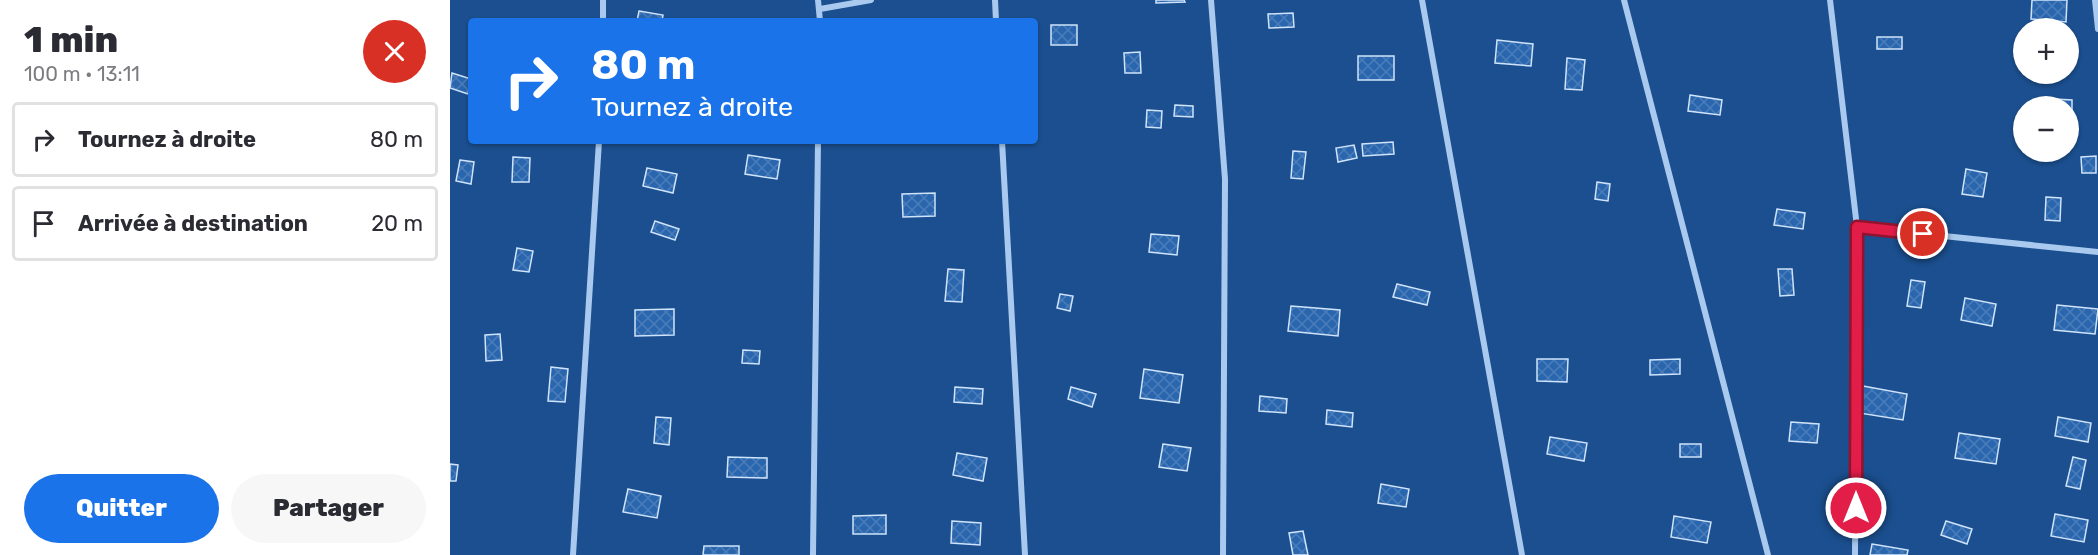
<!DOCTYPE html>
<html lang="fr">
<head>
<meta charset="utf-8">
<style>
	:root { --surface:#fff; --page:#f7f7f7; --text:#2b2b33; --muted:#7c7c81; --line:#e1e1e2; --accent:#1a73e8 }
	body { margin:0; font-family:Rubik,sans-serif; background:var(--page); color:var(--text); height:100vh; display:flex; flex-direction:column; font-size:22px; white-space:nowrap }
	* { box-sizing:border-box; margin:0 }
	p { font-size:20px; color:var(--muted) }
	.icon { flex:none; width:33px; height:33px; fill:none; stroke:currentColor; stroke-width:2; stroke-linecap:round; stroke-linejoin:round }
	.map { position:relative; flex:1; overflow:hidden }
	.drawer { display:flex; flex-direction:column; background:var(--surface); width:450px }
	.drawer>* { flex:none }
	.banner { position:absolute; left:18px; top:18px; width:570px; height:126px; border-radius:6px; box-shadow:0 2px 4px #0004; background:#1a73e8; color:#fff; overflow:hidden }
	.fabs { position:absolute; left:1563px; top:18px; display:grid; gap:12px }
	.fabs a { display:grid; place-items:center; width:66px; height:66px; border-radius:50%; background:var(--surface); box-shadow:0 2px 4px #0004; font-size:30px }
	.pin { position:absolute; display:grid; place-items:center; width:51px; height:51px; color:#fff; margin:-26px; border:3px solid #fff; border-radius:50%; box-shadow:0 2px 6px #0007 }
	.me { position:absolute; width:66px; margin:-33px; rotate:0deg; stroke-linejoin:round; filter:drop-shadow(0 0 4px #0008) }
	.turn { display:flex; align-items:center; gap:21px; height:126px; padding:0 24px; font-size:27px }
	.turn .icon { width:78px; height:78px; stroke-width:2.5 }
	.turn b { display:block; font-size:42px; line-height:51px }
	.round { display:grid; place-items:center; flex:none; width:63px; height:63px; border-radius:32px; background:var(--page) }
	.overview { display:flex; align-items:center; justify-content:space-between; height:102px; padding:0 24px }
	h1 { font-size:36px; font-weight:800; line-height:45px }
	.cta { display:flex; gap:12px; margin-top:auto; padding:12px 24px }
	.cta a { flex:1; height:69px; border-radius:36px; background:var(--accent); color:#fff; font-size:24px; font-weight:800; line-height:69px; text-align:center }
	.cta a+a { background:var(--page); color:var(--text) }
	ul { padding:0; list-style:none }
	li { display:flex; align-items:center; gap:18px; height:75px; margin:0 12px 9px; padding:0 12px; border:3px solid var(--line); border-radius:6px }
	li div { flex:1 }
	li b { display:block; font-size:22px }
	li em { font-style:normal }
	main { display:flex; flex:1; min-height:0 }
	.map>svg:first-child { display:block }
	.building { fill:url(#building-cross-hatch); stroke:#cfe3fa; stroke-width:1.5 }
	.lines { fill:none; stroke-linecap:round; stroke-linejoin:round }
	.minor { stroke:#a9c9ee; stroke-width:6 }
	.route-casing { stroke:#92132f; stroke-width:15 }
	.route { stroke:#e11d48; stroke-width:10 }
</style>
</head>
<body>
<main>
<section class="drawer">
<div class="overview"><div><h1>1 min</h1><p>100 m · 13:11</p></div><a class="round" style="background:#d93025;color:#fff"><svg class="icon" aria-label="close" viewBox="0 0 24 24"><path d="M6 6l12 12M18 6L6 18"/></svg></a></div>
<ul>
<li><svg class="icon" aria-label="right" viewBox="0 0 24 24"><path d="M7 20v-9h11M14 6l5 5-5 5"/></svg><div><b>Tournez à droite</b></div><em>80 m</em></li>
<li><svg class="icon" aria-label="arrive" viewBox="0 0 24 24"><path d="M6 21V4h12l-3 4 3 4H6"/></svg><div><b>Arrivée à destination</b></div><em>20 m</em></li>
</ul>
<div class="cta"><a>Quitter</a><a>Partager</a></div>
</section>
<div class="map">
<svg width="1648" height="555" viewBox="0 0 1648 555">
	<defs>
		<pattern id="building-cross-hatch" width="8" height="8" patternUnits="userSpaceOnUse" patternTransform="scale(1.5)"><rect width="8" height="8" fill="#2a66ad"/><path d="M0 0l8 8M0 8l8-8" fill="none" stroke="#4a7db9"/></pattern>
	</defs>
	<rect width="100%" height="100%" fill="#1b4f8f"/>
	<!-- building -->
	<g class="building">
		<path d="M706,0H734L735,2L706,3Z"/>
		<path d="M1582,0H1617L1616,22L1581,19Z"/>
		<path d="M189,11L213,15L212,21H187Z"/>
		<path d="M843,13L844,27L819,28L818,14Z"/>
		<rect x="601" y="25" width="26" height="20"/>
		<rect x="1427" y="37" width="25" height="12"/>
		<path d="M1047,40L1083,44L1081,66L1045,63Z"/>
		<path d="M690,52L691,73H675L674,53Z"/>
		<rect x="908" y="56" width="36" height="24"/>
		<path d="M1117,58L1135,60L1132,90L1115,89Z"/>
		<path d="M2,73L21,79L18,94L0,88Z"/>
		<path d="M1240,95L1272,100L1270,115L1238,111Z"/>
		<path d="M1605,99L1622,100V111H1618V106H1604Z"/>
		<path d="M725,105L743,106V117L724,116Z"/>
		<path d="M697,110L712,111L711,128L696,127Z"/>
		<path d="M943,142L944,154L913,156L912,144Z"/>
		<path d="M904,145L907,158L888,162L886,148Z"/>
		<path d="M843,151L856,152L853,179L841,178Z"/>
		<path d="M298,155L330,160L327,179L295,174Z"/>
		<path d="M1646,156V173H1632L1631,157Z"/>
		<path d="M63,157L80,158L79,182H62Z"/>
		<path d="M10,160L24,162L21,184L6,181Z"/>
		<path d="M197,168L227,174L223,193L193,186Z"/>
		<path d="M1516,169L1537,173L1533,197L1512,194Z"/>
		<path d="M1147,182L1160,184L1158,201L1145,199Z"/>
		<path d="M485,193V216L453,217L452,194Z"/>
		<path d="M1596,197L1611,198L1610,221L1595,220Z"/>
		<path d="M1327,209L1355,213L1353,229L1324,225Z"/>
		<path d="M205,221L229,229L225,240L201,232Z"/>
		<path d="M701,234L729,236L727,255L699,252Z"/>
		<path d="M67,248L83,251L79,272L63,270Z"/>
		<path d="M498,269L514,270L512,302L495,301Z"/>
		<path d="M1328,269H1342L1344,295L1330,296Z"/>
		<path d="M1461,280L1475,282L1471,308L1457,306Z"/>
		<path d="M947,284L980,292L977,305L943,297Z"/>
		<path d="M610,294L623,296L620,311L607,308Z"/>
		<path d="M1515,298L1546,304L1542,326L1511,320Z"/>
		<path d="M1607,305L1648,309L1645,334L1604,330Z"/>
		<path d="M841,306L890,310L888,336L838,331Z"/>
		<path d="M224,309V335L185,336V310Z"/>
		<path d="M50,334L52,360L36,361L35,335Z"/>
		<path d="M293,350L310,351L309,364L292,363Z"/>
		<path d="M1087,359H1118L1117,382L1087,381Z"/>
		<path d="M1230,359V374L1200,375V360Z"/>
		<path d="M101,367L118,369L115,402L98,401Z"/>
		<path d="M694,369L733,375L729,403L690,398Z"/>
		<path d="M1413,386L1457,394L1453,420L1409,413Z"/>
		<path d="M505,387L533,389L532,404L504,402Z"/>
		<path d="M621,387L646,394L642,407L618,399Z"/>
		<path d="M810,396L837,399L836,413L809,411Z"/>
		<path d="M877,410L903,413L902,427L876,424Z"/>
		<path d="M206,417L221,418L219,445L204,443Z"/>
		<path d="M1608,417L1641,423L1638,442L1605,436Z"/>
		<path d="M1341,422L1369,424L1367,443L1339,441Z"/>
		<path d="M1509,433L1550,439L1546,464L1505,458Z"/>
		<path d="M1100,437L1137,443L1134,461L1097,454Z"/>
		<path d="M713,444L741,448L737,471L709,467Z"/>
		<rect x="1230" y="444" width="21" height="13"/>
		<path d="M507,453L537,458L533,481L503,475Z"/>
		<path d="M278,457L317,458V478L277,477Z"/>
		<path d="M1623,457L1636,460L1630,489L1616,486Z"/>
		<path d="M0,464L8,465L6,481H0Z"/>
		<path d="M931,484L959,489L956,507L928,503Z"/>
		<path d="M178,489L211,496L207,518L173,512Z"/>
		<path d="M1605,514L1638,520L1634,542L1601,536Z"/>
		<path d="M436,515V534H403V516Z"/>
		<path d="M1224,516L1261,522L1257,543L1221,537Z"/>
		<path d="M502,521L531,523L530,545L501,543Z"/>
		<path d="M1496,521L1522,529L1517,544L1491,535Z"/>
		<path d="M853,531L858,555H843L839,533Z"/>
		<path d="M1422,544L1458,550L1457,555H1420Z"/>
		<path d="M254,546H289V555H253Z"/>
	</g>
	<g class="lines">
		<!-- minor -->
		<g class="minor">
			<path d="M368,0L370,21"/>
			<path d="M545,0L546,21"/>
			<path d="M761,0L775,179L773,555"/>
			<path d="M972,0L1072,555"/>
			<path d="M1174,0L1318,555"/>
			<path d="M1380,0L1407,227L1405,555"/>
			<path d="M1645,0L1648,29"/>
			<path d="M370,9L421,0"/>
			<path d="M153,21V0"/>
			<path d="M552,141L575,555"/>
			<path d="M1407,227L1648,252"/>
			<path d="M123,555L149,141"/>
			<path d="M363,555L368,141"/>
		</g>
	</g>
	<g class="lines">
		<!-- route casing -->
		<g class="route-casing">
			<path id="route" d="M1406,508L1407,227L1473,234"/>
		</g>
		<!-- route -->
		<use href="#route" class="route"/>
	</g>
</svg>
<div class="fabs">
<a>+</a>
<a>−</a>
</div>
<div class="pin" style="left:1473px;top:234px;background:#d93025"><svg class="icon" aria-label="arrive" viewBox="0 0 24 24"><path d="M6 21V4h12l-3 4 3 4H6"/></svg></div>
<svg class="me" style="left:1406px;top:508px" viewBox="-20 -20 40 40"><circle r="17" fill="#e11d48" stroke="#fff" stroke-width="3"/><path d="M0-11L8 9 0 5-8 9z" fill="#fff"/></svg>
<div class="banner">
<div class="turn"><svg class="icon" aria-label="right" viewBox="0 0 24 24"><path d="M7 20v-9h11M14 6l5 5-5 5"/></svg><div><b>80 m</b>Tournez à droite</div></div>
</div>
</div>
</main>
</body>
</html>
